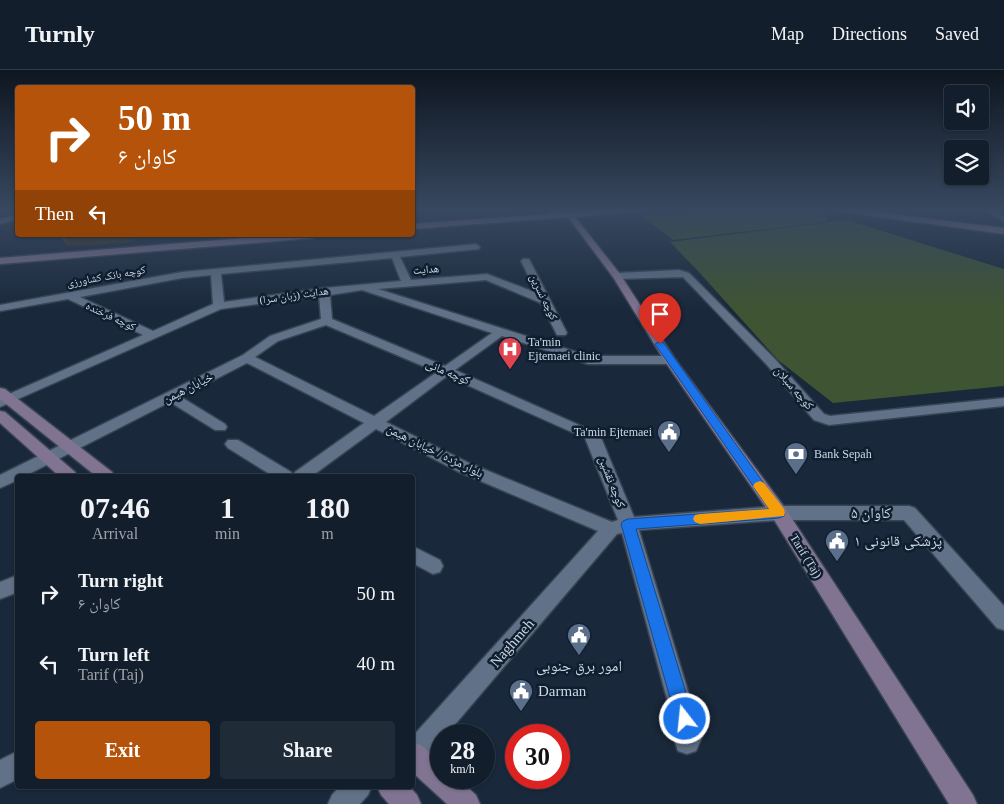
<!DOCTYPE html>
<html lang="en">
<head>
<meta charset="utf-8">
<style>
	:root { --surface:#131e2c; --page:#202b38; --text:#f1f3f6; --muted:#9da2a9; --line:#323c48; --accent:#b45309 }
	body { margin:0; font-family:"Times New Roman","Noto Naskh Arabic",serif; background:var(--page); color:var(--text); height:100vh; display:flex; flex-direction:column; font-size:19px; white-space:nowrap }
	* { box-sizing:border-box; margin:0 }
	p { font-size:16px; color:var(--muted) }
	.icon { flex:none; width:28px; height:28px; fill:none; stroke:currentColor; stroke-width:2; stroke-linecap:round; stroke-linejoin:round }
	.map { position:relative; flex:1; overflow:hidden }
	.details { position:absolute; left:15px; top:404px; width:400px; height:315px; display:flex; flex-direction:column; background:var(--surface); border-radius:5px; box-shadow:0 1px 4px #0004,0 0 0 1px var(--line) }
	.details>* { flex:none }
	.guide { position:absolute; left:15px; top:15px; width:400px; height:152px; border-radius:5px; box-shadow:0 1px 4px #0004,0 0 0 1px var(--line); background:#b45309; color:#fff; overflow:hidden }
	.buttons { position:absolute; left:944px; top:15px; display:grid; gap:10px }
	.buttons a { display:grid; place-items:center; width:45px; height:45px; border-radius:5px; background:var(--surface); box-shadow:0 1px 4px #0004,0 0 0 1px var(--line); font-size:25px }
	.speed { position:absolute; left:430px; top:654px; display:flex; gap:10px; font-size:25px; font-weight:700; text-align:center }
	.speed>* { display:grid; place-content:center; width:65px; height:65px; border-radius:50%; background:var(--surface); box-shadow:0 1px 4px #0004,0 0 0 1px var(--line); line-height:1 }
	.speed small { font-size:12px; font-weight:400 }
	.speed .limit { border:8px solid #d22; background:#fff; color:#111 }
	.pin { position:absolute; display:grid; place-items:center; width:42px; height:42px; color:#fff; margin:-51px -21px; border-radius:50% 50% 50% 0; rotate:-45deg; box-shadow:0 0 5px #0007 }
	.pin .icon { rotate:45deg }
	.me { position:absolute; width:55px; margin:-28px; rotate:344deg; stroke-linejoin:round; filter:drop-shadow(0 0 4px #0008) }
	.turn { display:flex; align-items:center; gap:18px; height:105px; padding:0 20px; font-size:22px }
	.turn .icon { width:65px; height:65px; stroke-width:2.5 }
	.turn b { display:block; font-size:35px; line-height:42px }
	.then { display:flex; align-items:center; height:48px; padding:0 20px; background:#0003; gap:10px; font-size:19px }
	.eta { display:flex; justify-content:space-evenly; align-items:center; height:85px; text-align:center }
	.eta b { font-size:30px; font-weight:800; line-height:35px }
	.action { display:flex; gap:10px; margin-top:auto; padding:10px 20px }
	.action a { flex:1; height:58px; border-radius:5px; background:var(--accent); color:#fff; font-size:20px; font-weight:800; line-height:58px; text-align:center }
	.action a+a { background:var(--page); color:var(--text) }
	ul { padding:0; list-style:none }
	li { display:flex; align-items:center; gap:15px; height:70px; padding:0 20px }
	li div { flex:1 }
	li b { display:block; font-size:19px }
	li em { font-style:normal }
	header { display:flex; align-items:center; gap:30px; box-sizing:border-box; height:70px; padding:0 25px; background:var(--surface); border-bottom:1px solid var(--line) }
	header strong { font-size:24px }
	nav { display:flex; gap:28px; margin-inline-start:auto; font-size:18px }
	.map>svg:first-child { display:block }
	.green { fill:#3f5432 }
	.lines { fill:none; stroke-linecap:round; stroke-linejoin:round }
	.street-casing { stroke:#384453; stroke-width:3 }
	.secondary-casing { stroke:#384453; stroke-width:3 }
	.street { fill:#617288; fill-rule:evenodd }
	.secondary { fill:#807492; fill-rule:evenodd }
	.wall { fill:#584116 }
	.shaded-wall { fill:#39301b }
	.route { fill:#1a73e8; stroke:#114b97 }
	.slow { fill:#f59e0b }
	.labels { text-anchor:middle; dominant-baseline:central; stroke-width:5; stroke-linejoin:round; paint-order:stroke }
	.far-street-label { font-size:11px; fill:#cdd7e3; stroke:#0f1e30 }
	.poi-label { font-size:12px; fill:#cdd7e3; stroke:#0f1e30; text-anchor:start }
	.street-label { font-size:12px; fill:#cdd7e3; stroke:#0f1e30 }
	.near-street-label { font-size:15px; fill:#cdd7e3; stroke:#0f1e30 }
	.near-poi-label { font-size:15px; fill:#cdd7e3; stroke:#0f1e30; text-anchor:start }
</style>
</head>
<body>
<header>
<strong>Turnly</strong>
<nav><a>Map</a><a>Directions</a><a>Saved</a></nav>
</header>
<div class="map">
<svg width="1004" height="734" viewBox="0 0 1004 734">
	<rect width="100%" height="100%" fill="#19283a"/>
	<!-- green -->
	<g class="green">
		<path d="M756,139H803L827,144L826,152L673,170L642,146Z"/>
		<path d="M847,150L1004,199V316L833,333L778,290L698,201L670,172Z"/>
	</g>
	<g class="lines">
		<!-- street casing -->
		<g class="street-casing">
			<g id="street">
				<path d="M552,139L561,140L552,148L548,146Z"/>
				<path d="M983,139H992L1004,146V151Z"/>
				<path d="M476,174L480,177L479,179L400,187L411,210L487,204L537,223L521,191L523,189H529L567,263L565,265H557L541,233L486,210L378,219L589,286H670L676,290L670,294H588L502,266L455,300L595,362L602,370L634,447L779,436H909L915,438L1004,536V560L997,558L904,450H779L639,460L702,667L696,681L687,684L678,681L675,672L677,666L622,463L617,464L446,665H441V671L421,695L412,698V667L598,461L457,401L376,359L312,406H273L228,378L225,374L228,370H238L291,402L293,406L295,402L364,353L247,293L181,327L225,354L227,357L225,360H215L170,332L25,406H18V410L0,418V405L243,285L270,266L321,249L319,226L221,239L0,337V328L143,265L68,229L0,241V235L182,202ZM392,188L401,211L324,218L224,232L221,204ZM211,205L213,234L153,261L80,227L182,208ZM362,220L492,263L445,296L332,249L330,225ZM326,255L437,302L374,346L255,287L278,271ZM447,306L585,368L618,450L612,452L469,393L386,352Z"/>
				<path d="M679,200L689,203L775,289L824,344L830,346L1004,328V336L829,355L814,350L767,295L683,207L617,209L612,206L617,203Z"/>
				<path d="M412,476L440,490L443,496L440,502L433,504L412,493Z"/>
				<path d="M18,505V522L0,529V512Z"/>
				<path d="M18,681V709L0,718V690Z"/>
				<path d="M340,716H372L368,725L360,734H328L332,725Z"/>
			</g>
		</g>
		<!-- secondary casing -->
		<g class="secondary-casing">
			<g id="secondary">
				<path d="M616,139H646L642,141L575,147L620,204L675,289L785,438L973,725L977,734H949L773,448L664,290L613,207L568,147L412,159V154Z"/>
				<path d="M832,139H851L1004,158V164L836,141Z"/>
				<path d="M18,144V149L0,154V149Z"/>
				<path d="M282,165H317L313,168L0,194V188Z"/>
				<path d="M0,318L5,319L112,402L114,406H96L0,329Z"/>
				<path d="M0,341L5,342L75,402L77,406H59L0,353Z"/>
				<path d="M412,672L421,675L441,693V708H457L476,725L480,734H447L412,702Z"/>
				<path d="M377,716H409L417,725L421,734H389L381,725Z"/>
			</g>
		</g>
		<!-- street -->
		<use href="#street" class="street"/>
		<!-- secondary -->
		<use href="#secondary" class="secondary"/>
	</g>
	<!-- wall -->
	<path class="wall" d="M58,165H137L132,172L69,176Z"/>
	<!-- shaded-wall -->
	<path class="shaded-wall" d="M64,165H137L132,172L69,176Z"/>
	<!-- sky -->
	<linearGradient id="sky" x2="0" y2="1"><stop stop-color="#0e1620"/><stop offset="0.58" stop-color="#384860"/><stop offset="1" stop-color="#384860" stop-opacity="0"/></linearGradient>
	<rect width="1004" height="241" fill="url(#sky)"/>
	<!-- route -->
	<path class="route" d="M660,271L663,272L785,443L784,446L779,448L636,459L694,649L692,656L685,658L679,656L676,649L621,454L623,451L628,449L769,439L655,274Z"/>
	<!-- slow -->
	<path class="slow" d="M760,411L764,413L784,439L785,443L784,446L700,454L695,452L693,449L695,445L700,444L769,439L753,416L755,413Z"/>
	<!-- icons -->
	<defs>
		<g id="hospital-pin" transform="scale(1.25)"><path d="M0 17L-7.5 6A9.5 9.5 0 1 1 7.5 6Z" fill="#e0444e" stroke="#0f1e30"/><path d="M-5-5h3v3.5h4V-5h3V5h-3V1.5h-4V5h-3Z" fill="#fff"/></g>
		<g id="civic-pin" transform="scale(1.25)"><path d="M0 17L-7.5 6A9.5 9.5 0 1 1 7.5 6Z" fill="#5c6f8a" stroke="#0f1e30"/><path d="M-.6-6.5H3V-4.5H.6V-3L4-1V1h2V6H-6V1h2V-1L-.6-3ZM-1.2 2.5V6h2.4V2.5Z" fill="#fff"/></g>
		<g id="bank-pin" transform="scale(1.25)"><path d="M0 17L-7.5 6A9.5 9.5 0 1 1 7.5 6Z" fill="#5c6f8a" stroke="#0f1e30"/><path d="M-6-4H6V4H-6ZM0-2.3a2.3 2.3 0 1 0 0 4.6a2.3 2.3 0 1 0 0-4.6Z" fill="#fff"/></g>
	</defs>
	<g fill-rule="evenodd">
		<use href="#hospital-pin" x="510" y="279"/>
		<use href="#civic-pin" x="669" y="362"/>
		<use href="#bank-pin" x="796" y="384"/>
		<use href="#civic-pin" x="837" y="471"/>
		<use href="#civic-pin" x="579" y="565"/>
		<use href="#civic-pin" x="521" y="621"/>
	</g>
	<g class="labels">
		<!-- far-street labels -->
		<g class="far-street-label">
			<text transform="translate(426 199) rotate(-4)">هدایت</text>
			<text transform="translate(106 206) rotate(-10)">کوچه بانک کشاورزی</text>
			<text transform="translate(294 225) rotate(-8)">هدایت (زبان سرا)</text>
			<text transform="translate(544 227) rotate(64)">کوچه نسرین</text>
			<text transform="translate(111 246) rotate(25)">کوچه فرخنده</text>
		</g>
		<!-- poi labels -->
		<g class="poi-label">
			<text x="528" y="272">Ta'min<tspan x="528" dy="14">Ejtemaei clinic</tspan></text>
			<text x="652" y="362" text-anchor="end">Ta'min Ejtemaei</text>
			<text x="814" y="384">Bank Sepah</text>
		</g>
		<!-- street labels -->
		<g class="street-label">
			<text transform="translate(448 302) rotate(23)">کوچه مانی</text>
			<text transform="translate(188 318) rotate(-27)">خیابان هیمن</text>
			<text transform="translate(794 318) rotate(49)">کوچه سبلان</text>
			<text transform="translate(435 381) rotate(26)">بلوار مژده / خیابان هیمن</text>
			<text transform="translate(612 412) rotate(69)">کوچه نقشین</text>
			<text transform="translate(806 486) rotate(58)">Tarif (Taj)</text>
		</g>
		<!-- near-street labels -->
		<g class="near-street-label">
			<text x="871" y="443">کاوان ۵</text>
			<text transform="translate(512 573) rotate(-49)">Naghmeh</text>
		</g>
		<!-- near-poi labels -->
		<g class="near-poi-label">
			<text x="854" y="471">پزشکی قانونی ۱</text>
			<text x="579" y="596" text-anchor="middle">امور برق جنوبی</text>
			<text x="538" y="621">Darman</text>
		</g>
	</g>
</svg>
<div class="buttons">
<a><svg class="icon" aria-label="sound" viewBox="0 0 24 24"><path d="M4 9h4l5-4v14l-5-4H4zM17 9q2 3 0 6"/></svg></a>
<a><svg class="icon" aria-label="layers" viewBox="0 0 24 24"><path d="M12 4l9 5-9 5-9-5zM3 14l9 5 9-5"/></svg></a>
</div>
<div class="speed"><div>28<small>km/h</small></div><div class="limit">30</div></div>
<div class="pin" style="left:660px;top:274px;background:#d93025"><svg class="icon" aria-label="arrive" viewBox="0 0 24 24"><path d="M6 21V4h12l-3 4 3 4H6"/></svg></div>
<svg class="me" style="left:685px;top:649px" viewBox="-20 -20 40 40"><circle r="17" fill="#1a73e8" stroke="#fff" stroke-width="3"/><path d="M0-11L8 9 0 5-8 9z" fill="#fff"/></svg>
<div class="guide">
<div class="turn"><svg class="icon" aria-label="right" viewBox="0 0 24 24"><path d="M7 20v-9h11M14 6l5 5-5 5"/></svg><div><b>50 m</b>کاوان ۶</div></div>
<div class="then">Then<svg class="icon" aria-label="left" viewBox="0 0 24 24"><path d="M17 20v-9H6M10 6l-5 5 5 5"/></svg></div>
</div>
<section class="details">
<div class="eta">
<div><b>07:46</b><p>Arrival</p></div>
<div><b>1</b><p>min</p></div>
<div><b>180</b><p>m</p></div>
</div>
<ul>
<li><svg class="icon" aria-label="right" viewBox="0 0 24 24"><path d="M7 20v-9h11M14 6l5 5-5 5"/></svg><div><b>Turn right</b><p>کاوان ۶</p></div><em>50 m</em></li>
<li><svg class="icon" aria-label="left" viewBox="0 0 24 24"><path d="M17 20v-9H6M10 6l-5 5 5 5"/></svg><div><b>Turn left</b><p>Tarif (Taj)</p></div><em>40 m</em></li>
</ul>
<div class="action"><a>Exit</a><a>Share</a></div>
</section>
</div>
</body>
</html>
